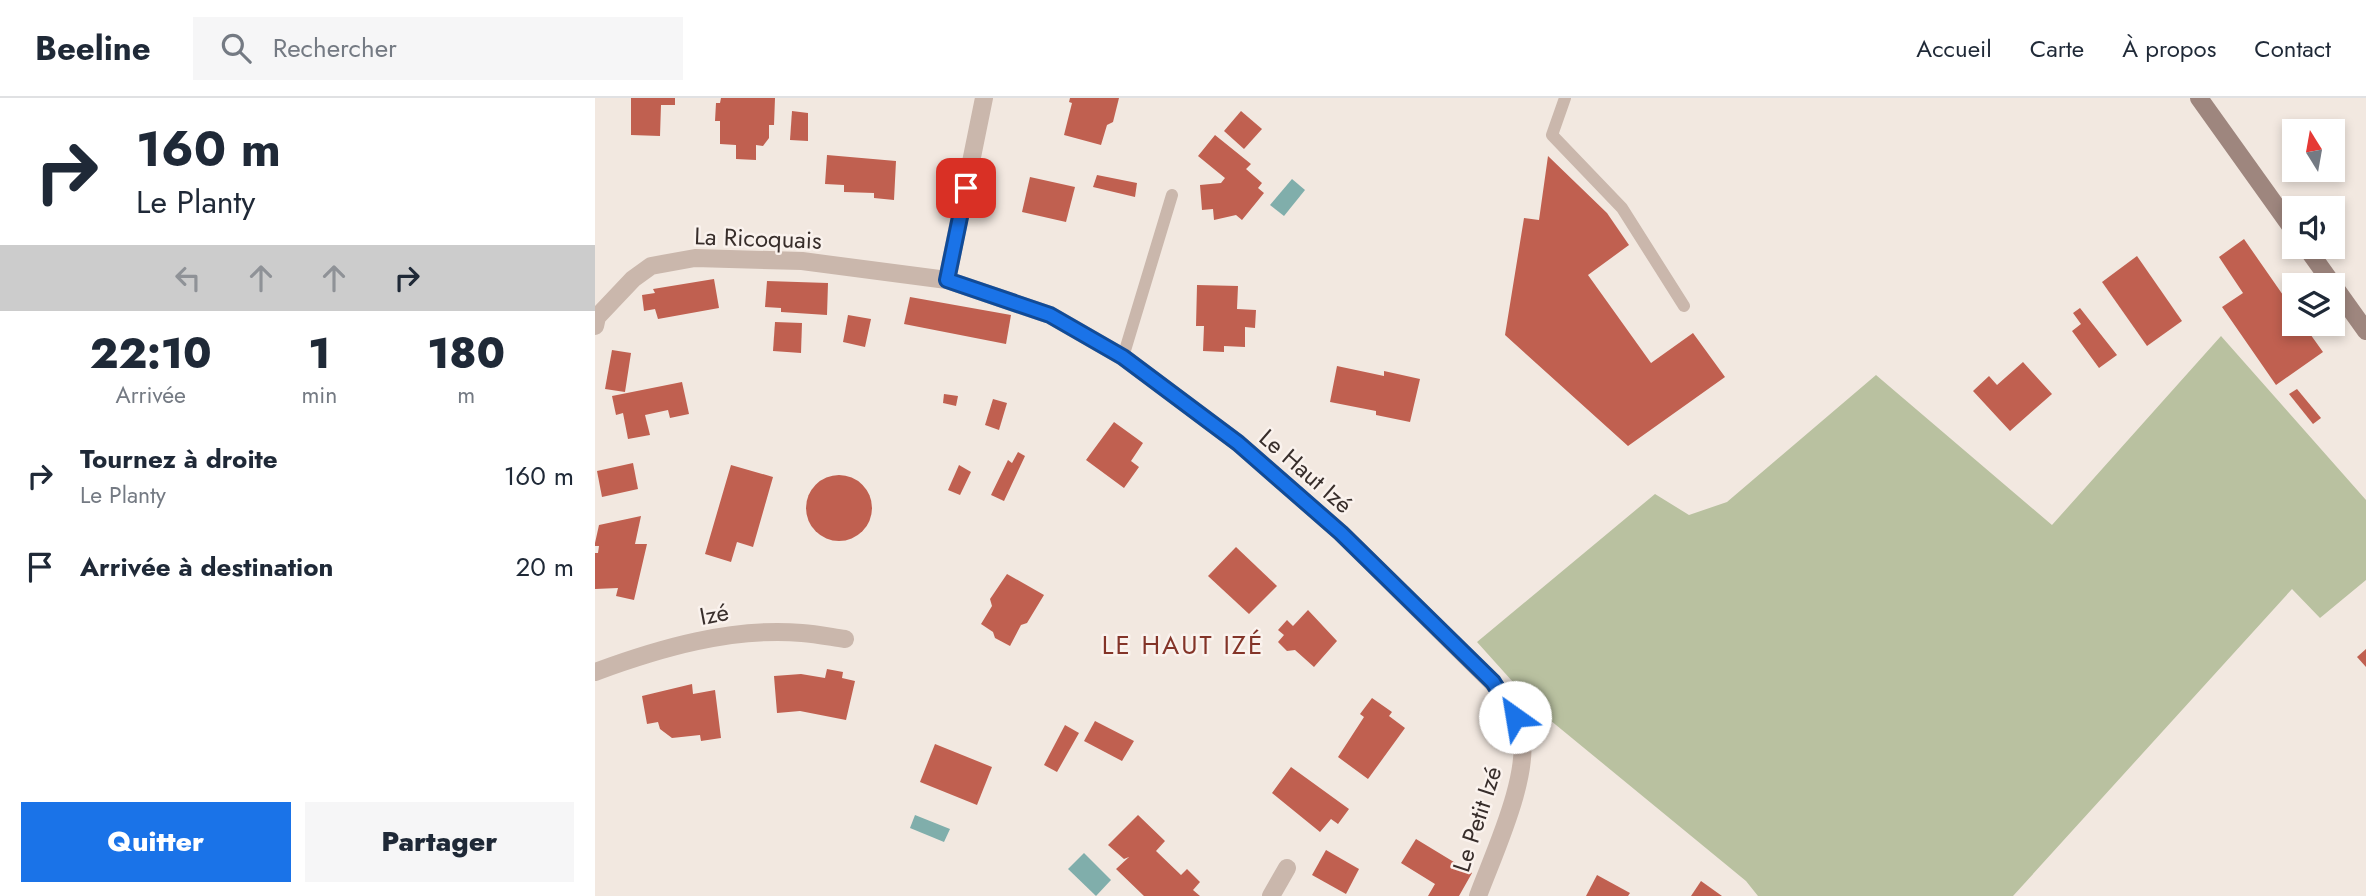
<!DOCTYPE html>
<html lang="fr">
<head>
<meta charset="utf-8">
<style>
	:root { --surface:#fff; --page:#f6f6f7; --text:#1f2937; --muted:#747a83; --line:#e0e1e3; --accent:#1a73e8 }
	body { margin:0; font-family:Jost,sans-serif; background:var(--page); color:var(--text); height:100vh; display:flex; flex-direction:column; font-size:26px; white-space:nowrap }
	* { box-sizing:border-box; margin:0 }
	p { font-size:23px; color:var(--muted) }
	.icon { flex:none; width:38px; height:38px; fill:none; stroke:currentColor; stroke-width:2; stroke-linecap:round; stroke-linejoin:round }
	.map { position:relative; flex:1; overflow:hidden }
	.drawer { display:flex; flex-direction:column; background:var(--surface); width:595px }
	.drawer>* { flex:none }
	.guide { background:#fff; color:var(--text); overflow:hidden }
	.needle { width:46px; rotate:349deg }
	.controls { position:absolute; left:1687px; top:21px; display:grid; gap:14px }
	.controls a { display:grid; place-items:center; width:63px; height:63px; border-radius:0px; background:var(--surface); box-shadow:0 4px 10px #0003; font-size:35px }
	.pin { position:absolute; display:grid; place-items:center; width:60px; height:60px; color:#fff; margin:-30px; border-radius:14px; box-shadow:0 4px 10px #0006 }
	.me { position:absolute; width:77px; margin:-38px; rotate:328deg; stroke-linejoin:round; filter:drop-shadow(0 0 5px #0008) }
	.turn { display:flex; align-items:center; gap:24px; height:147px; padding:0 21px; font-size:32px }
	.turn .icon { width:91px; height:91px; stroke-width:2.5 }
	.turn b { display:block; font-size:49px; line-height:60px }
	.lanes { display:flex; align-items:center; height:66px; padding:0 21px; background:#0003; justify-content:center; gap:35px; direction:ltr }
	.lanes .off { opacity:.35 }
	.eta { display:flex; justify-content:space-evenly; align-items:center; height:119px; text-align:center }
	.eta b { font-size:42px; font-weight:800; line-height:49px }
	.primary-button { display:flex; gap:14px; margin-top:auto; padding:14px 21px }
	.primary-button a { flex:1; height:80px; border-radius:0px; background:var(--accent); color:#fff; font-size:28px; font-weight:800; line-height:80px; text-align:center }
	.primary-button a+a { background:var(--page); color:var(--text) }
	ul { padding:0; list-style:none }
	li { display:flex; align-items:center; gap:21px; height:91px; padding:0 21px }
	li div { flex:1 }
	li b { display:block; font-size:26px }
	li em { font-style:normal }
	header { display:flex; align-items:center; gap:42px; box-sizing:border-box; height:98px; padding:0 35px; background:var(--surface); border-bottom:2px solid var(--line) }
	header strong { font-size:33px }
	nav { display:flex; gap:38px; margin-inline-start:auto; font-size:24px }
	.search { width:490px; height:63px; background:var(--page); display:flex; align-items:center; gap:18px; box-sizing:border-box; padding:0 24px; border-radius:0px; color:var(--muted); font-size:26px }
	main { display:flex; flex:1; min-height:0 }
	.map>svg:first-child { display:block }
	.green { fill:#b9c1a0 }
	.water { fill:#80aeab }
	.building { fill:#c06050 }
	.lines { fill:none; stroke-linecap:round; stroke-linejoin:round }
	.lane { stroke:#cab7ac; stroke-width:12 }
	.street { stroke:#cab7ac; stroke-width:18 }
	.secondary { stroke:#9e867e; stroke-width:18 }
	.route-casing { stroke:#114b97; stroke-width:18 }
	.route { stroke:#1a73e8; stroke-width:12 }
	.labels { text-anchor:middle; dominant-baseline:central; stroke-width:5; stroke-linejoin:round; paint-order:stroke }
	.street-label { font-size:24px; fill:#382e2b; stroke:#faf2ed }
	.neighbourhood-label { font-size:26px; letter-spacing:2px; fill:#833428; stroke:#faf2ed }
</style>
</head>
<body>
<header>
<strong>Beeline</strong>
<div class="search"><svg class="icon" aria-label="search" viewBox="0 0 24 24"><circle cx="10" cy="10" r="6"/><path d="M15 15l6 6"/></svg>Rechercher</div>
<nav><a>Accueil</a><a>Carte</a><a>À propos</a><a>Contact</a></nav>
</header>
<main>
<section class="drawer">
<div class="guide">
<div class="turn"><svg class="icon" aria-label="right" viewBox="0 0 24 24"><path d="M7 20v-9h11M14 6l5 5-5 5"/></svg><div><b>160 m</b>Le Planty</div></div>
<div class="lanes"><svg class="icon off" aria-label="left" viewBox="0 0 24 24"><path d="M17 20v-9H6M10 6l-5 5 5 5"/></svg><svg class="icon off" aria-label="ahead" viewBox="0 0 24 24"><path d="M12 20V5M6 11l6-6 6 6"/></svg><svg class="icon off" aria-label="ahead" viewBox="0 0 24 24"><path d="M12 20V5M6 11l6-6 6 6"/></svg><svg class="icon" aria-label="right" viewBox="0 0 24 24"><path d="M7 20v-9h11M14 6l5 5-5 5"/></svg></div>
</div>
<div class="eta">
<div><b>22:10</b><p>Arrivée</p></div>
<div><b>1</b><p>min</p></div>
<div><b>180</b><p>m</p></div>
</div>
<ul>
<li><svg class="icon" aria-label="right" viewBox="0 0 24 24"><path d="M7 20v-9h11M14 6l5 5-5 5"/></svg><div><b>Tournez à droite</b><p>Le Planty</p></div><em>160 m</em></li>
<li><svg class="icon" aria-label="arrive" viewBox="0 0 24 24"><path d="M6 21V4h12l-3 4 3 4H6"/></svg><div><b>Arrivée à destination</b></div><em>20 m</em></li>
</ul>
<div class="primary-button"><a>Quitter</a><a>Partager</a></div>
</section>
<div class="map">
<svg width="1771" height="798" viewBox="0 0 1771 798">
	<rect width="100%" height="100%" fill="#f2e8e0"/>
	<!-- green -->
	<path class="green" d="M1626,238L1771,402V482L1725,520L1697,491L1418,798H1163L1151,783L944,613L882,544L1060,396L1094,417L1132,404L1281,277L1457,427Z"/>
	<!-- water -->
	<g class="water">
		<path d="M697,81L710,92L689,118L675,107Z"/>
		<path d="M320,717L355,731L349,744L315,730Z"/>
		<path d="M489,755L516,782L501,798L473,771Z"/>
	</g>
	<!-- building -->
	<g class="building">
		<path d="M36,0H80V7H66L65,38L36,37Z"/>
		<path d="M126,0H180L179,27H174V40L168,48L161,47V62L141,61V47L125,46V23H120L121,5H125Z"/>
		<path d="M475,0H524L518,24L512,27L506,47L469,37L477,5L474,4Z"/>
		<path d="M197,13L213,15V43L195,42Z"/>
		<path d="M646,13L667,31L649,51L629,33Z"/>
		<path d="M620,37L656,66L651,71L667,85L663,90L669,95L647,122L641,117L619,122L618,111L607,112L605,87L626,85L630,80L603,58Z"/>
		<path d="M232,57L301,63L299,102L279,100V95L249,94V87L230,86Z"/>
		<path d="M953,58L1012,115L1034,147L993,177L1056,265L1098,235L1130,279L1033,348L910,237L929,120L944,122Z"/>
		<path d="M502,77L542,85L540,99L498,89Z"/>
		<path d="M435,79L480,89L471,124L427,114Z"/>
		<path d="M1649,141L1699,213V226H1708L1728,254L1681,287L1627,209L1648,195L1624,159Z"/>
		<path d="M1542,158L1587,223L1552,248L1507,184Z"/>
		<path d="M119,181L124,210L63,221L60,211L49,213L47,197L60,195L58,191Z"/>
		<path d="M172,183L233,185L232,217L186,214V210L170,209Z"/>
		<path d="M602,187L643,188L642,211L661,212L660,230L650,229V249L629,248V254L608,253L609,228H601Z"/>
		<path d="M315,199L416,217L411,246L309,226Z"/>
		<path d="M1485,210L1522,257L1504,270L1477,233L1486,226L1478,215Z"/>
		<path d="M253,217L276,221L270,249L248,244Z"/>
		<path d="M180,224L207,225L206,255L178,253Z"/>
		<path d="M17,252L36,255L30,294L10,291Z"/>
		<path d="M1428,264L1457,296L1415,333L1378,293L1394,278L1402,287Z"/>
		<path d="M742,268L789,278V273L825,281L815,324L781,317V313L735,304Z"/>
		<path d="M87,284L94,316L75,320L73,312L50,317L55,337L33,341L28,315L21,317L17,298Z"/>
		<path d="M1702,291L1726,320L1718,326L1694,296Z"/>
		<path d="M349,296L363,298L361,308L348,305Z"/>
		<path d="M398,301L412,305L404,332L390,327Z"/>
		<path d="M519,324L548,345L536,363L544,369L529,390L491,362Z"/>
		<path d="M423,354L430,358L409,403L396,397L413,362L417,365Z"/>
		<path d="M38,365L43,391L7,399L2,373Z"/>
		<path d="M136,367L178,379L158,449L142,444L136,464L110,456Z"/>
		<path d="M364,367L376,374L365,397L353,392Z"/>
		<circle cx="244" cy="410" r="33"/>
		<path d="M46,418L40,446H52L39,502L21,498L23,490L0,491V455H3L4,448H0V445L4,427Z"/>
		<path d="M641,449L682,488L654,516L613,478Z"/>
		<path d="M412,476L449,497L432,525L426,527L415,548L400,540L398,534L386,526L397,508L395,501Z"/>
		<path d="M713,512L742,543L719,569L700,552L692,553L683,544L689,537L683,532L692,522L698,528Z"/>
		<path d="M1771,551V569L1762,559Z"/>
		<path d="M232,571L248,574L247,580L260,583L251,622L205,613L182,615L179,578L206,576L230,580Z"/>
		<path d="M97,586L98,596L120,592L126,640L106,643L105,637L77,640L65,631L63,624L52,626L47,598Z"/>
		<path d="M777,600L797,614L794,618L810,630L773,681L743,659L769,619L765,616Z"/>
		<path d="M500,623L539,643L527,663L489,643Z"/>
		<path d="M470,627L484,635L462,674L449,667Z"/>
		<path d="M340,646L397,669L382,707L325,684Z"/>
		<path d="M696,669L754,711L743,726L736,721L725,734L677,695Z"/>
		<path d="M543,717L570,743L561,753L586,777L592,771L605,784L598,792L605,798H549L521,771L534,759L529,761L513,747Z"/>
		<path d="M821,741L877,775L864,798H833L840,786L806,765Z"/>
		<path d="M731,752L764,771L751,796L717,777Z"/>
		<path d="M1002,777L1035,795L1033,798H991Z"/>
		<path d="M1106,783L1127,798H1096Z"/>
	</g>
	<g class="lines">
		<!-- lane -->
		<g class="lane">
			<path d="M970,0L957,37L1027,110L1089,208"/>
			<path d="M528,259L577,97"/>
		</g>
		<!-- street -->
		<g class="street">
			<path d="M352,182L389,0"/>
			<path d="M0,228L2,219L38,181L56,168L100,160L207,163L352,182L455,217L528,259L643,345L746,435L898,585C909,599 920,614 925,631C938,673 898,757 883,798"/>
			<path d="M0,574C65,550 137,529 207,535C221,536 236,539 250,541"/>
			<path d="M676,798L692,770"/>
		</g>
		<!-- secondary -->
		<g class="secondary">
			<path d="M1604,0L1699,133"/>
			<path d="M1711,149L1771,233"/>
		</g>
	</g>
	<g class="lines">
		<!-- route casing -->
		<g class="route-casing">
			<path id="route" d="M371,90L352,182L455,217L528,259L643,345L746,435L898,584L920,619"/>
		</g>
		<!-- route -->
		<use href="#route" class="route"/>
	</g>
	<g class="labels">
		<!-- street labels -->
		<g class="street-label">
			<text transform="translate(163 140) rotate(2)">La Ricoquais</text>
			<text transform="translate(711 373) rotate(41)">Le Haut Izé</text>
			<text transform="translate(119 516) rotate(-11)">Izé</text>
			<text transform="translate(882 721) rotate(-72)">Le Petit Izé</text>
		</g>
		<!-- neighbourhood labels -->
		<g class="neighbourhood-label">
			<text x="588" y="547">LE HAUT IZÉ</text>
		</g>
	</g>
</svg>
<div class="controls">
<a><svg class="needle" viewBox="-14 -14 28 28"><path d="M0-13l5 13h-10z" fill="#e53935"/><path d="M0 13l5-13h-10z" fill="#747a83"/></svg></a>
<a><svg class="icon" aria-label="sound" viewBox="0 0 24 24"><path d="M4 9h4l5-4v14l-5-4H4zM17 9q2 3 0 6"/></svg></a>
<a><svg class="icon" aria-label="layers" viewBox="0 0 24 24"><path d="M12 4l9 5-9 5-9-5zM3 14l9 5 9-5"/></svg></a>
</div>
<div class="pin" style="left:371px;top:90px;background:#d93025"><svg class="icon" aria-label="arrive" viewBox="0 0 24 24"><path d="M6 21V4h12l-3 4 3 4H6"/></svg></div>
<svg class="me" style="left:920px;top:619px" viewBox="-20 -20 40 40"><circle r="19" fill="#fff"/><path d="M0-13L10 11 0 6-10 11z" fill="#1a73e8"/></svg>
</div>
</main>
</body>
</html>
